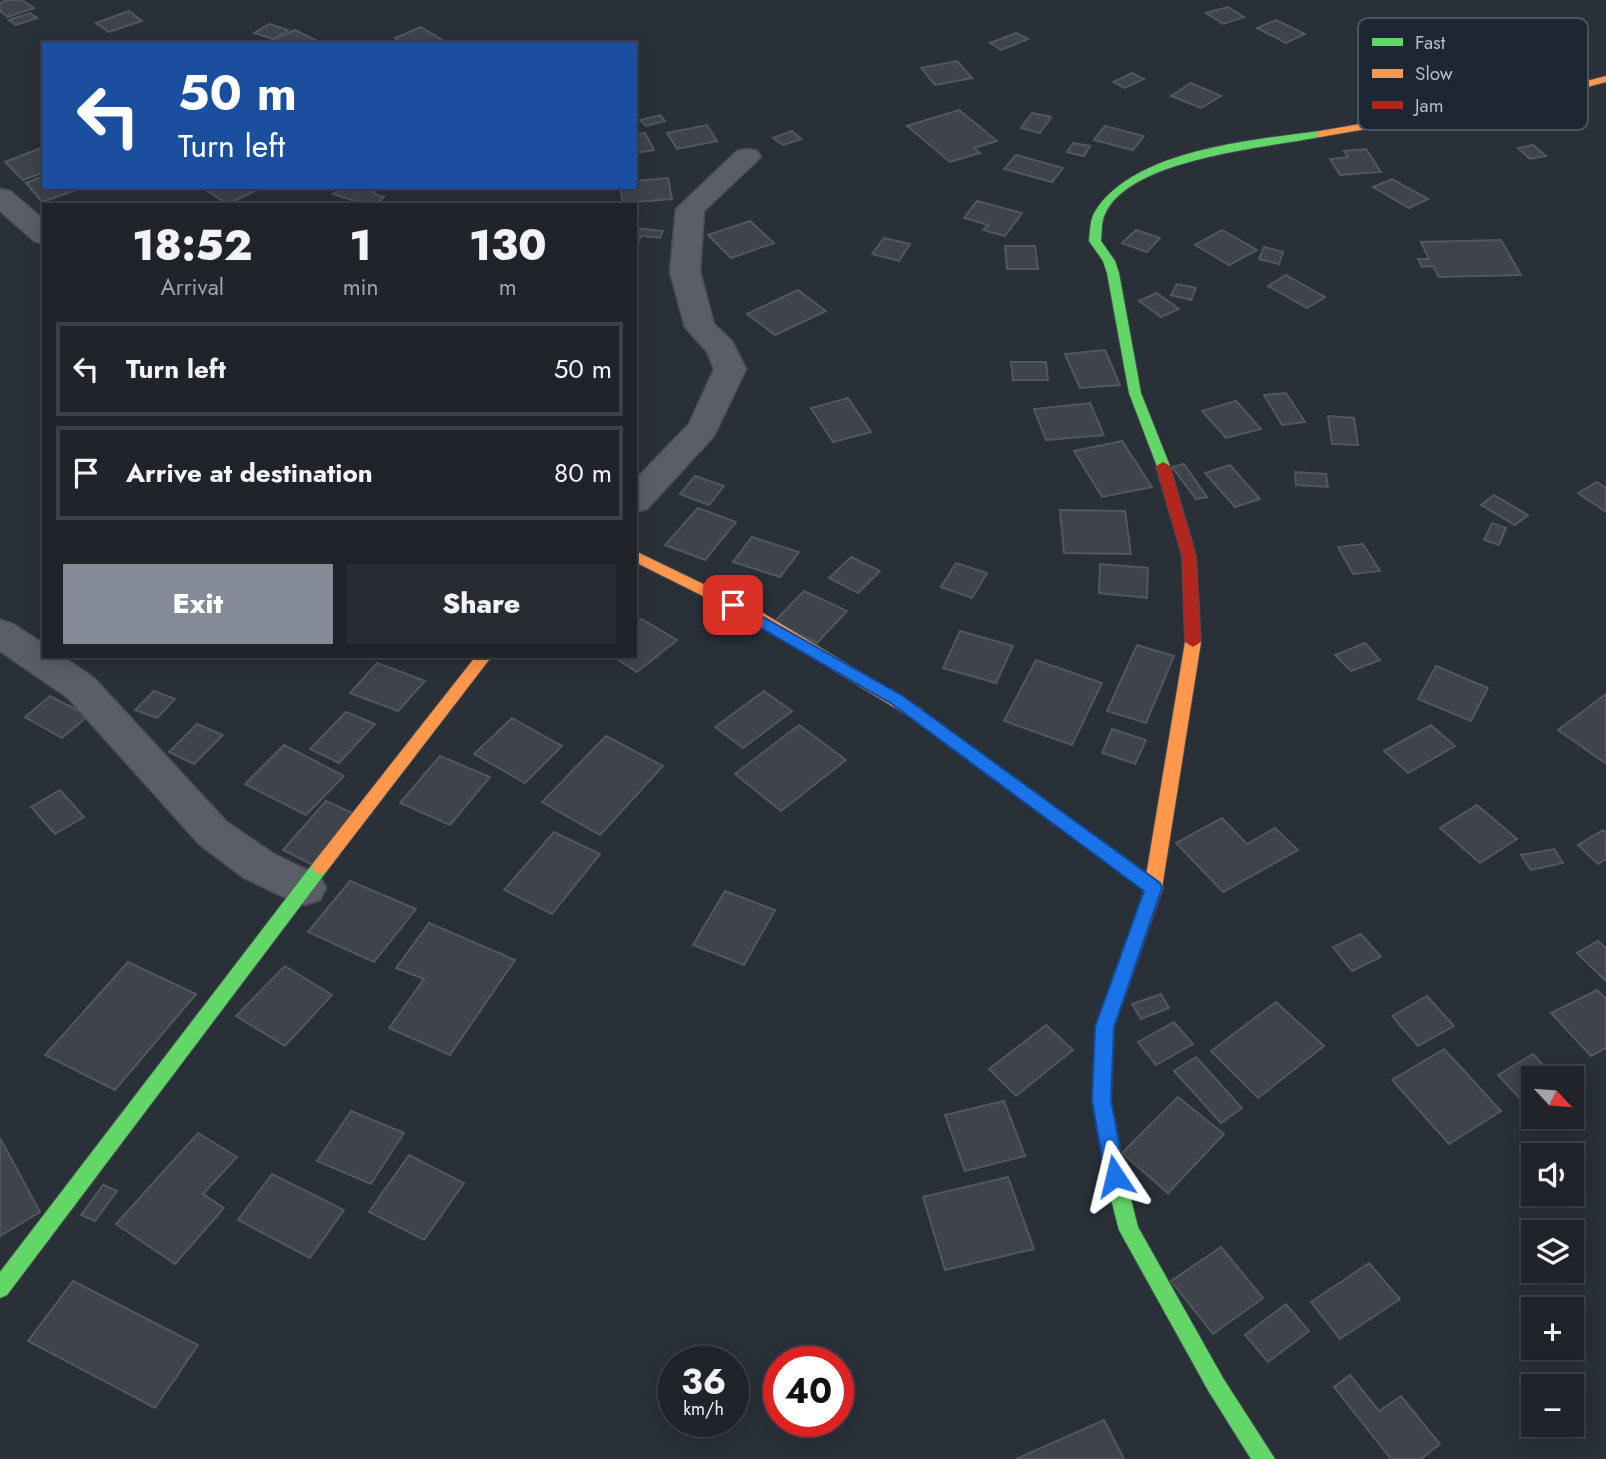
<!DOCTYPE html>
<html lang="en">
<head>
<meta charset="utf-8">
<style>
	:root { --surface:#20242a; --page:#282c32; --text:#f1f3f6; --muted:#a2a4a8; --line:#3d4147; --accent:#848b96 }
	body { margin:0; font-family:Jost,sans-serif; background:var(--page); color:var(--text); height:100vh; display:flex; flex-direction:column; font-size:26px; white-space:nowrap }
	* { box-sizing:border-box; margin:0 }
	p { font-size:23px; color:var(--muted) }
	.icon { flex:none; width:38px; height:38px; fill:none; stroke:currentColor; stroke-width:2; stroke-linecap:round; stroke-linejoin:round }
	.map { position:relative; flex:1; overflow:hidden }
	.details { position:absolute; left:42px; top:203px; width:595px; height:455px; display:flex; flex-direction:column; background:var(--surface); border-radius:0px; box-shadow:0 4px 18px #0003,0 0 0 2px var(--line) }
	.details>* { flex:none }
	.top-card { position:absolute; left:42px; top:42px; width:595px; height:147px; border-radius:0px; box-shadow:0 4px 18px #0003,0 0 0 2px var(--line); background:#1a4fa0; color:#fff; overflow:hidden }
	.needle { width:46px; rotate:116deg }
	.buttons { position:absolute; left:1521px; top:1066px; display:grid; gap:14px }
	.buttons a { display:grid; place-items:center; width:63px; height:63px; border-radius:0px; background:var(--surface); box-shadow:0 4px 18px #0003,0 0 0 2px var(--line); font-size:35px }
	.speed { position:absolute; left:658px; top:1346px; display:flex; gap:14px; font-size:35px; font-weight:700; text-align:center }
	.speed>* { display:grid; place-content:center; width:91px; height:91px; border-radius:50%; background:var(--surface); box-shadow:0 4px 18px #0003,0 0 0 2px var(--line); line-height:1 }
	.speed small { font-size:18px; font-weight:400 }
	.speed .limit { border:10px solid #d22; background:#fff; color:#111 }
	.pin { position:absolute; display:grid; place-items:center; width:60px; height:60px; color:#fff; margin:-30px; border-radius:14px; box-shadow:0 4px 10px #0006 }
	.me { position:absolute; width:77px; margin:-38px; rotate:350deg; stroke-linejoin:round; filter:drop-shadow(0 0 5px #0008) }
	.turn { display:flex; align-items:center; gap:24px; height:147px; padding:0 21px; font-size:32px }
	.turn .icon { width:91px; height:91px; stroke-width:2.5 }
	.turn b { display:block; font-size:49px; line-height:60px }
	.eta { display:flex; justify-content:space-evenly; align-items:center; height:119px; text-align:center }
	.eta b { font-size:42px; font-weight:800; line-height:49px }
	.cta { display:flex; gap:14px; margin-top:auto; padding:14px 21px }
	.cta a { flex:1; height:80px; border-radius:0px; background:var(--accent); color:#fff; font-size:28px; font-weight:800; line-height:80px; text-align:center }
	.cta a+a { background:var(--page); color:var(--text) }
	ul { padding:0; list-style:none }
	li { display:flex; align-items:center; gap:21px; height:94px; margin:0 14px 10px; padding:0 7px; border:4px solid var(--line); border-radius:0px }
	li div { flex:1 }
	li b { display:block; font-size:26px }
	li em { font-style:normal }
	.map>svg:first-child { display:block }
	.building { fill:#3f444c; stroke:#52575f; stroke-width:2 }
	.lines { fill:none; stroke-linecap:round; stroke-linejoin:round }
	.street-casing { stroke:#484c55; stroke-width:3 }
	.fast-casing { stroke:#484c55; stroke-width:2 }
	.slow-casing { stroke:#484c55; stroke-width:2 }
	.jam-casing { stroke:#484c55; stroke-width:2 }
	.street { fill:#5a5e66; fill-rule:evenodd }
	.fast { fill:#63d668; fill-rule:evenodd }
	.slow { fill:#ff974d; fill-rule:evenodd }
	.jam { fill:#b3261e; fill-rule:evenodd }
	.route { fill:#1a73e8; stroke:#114b97; stroke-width:2 }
	.key { fill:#1d2633; stroke:#4a5360; stroke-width:2 }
	.key-label { font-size:19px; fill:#b4bcc9 }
</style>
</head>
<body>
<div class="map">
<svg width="1606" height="1459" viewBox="0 0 1606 1459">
	<rect width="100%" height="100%" fill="#2a3038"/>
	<!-- building -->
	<g class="building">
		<path d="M7,0H22L34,8L8,17L0,11V3Z"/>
		<path d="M1228,7L1244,17L1223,24L1206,13Z"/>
		<path d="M129,11L142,21L109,32L96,23Z"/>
		<path d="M30,13L37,18L16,25L9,20Z"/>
		<path d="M1276,20L1305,34L1286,43L1257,28Z"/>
		<path d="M269,24L288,30L273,39L254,33Z"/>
		<path d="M421,27L449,44H404L395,38Z"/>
		<path d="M295,30L317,41L311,44L268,42Z"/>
		<path d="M1016,33L1028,39L1001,50L990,43Z"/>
		<path d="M957,61L972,78L935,85L921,68Z"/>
		<path d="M1132,73L1144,79L1125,88L1113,82Z"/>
		<path d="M1191,83L1221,96L1201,108L1171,96Z"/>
		<path d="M959,110L997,141L974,148L980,153L950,162L907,126Z"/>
		<path d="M1032,113L1051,117L1040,133L1021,128Z"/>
		<path d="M660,115L665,121L646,126L640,120Z"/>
		<path d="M707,125L717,141L677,149L667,133Z"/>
		<path d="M1105,126L1144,136L1133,150L1094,140Z"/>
		<path d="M792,131L801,139L783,145L773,138Z"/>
		<path d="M645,133L654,150L635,153V135Z"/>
		<path d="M1073,143L1090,146L1084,156L1067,152Z"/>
		<path d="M1533,145L1546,156L1530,159L1518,148Z"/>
		<path d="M44,147V172L23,180L5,162Z"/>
		<path d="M1366,149L1381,172L1340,175L1330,159L1348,157L1344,151Z"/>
		<path d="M1016,155L1063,168L1052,182L1004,169Z"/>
		<path d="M44,176V187H85L42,202L26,183Z"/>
		<path d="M668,178L672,199L623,203L620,187H635V181Z"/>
		<path d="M1392,179L1428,199L1409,208L1373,187Z"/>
		<path d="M201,187H256L259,189L228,204Z"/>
		<path d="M343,187H380L373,193L384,197L374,205H350L355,201L333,194Z"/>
		<path d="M977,201L1022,213L1005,236L983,230L988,225L964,218Z"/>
		<path d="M750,221L774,243L731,258L708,235Z"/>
		<path d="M635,228L663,231L660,238L641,236L637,245Z"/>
		<path d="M1136,230L1160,238L1147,252L1122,243Z"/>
		<path d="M1222,230L1257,250L1229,265L1195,245Z"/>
		<path d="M884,238L910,244L899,261L872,254Z"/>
		<path d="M1501,240L1521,275L1439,277L1433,266L1422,267L1418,259H1429L1421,242Z"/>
		<path d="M1005,246H1035L1038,269H1007Z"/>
		<path d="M1264,247L1283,252L1279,264L1259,259Z"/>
		<path d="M1286,275L1325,297L1307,308L1268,286Z"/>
		<path d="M1177,284L1196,288L1191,300L1171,295Z"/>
		<path d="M798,290L826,311L775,335L747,314Z"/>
		<path d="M1157,293L1179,309L1161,317L1139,301Z"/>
		<path d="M1105,350L1120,385L1080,388L1065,354Z"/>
		<path d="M1011,362H1046L1048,380H1013Z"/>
		<path d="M1286,393L1305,422L1282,425L1264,395Z"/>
		<path d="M848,398L871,432L833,442L811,408Z"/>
		<path d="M1236,401L1261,429L1226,438L1202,411Z"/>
		<path d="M1090,403L1104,435L1046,440L1034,409Z"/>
		<path d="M1328,416L1354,418L1358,445L1332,444Z"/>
		<path d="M1122,441L1152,487L1102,497L1074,451Z"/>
		<path d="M1184,464L1207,497L1196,499L1172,467Z"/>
		<path d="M1230,465L1260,499L1235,507L1205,473Z"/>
		<path d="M1295,472L1326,474L1328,487L1296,485Z"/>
		<path d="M695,476L724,486L709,505L680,494Z"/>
		<path d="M1597,482L1606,488V512L1578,493Z"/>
		<path d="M1494,495L1528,515L1515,525L1481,505Z"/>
		<path d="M698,508L736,522L705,560L665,545Z"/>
		<path d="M1060,510L1125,511L1131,554L1064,553Z"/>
		<path d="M1492,523L1506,528L1499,545L1484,540Z"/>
		<path d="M752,537L799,552L780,577L733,562Z"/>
		<path d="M1363,544L1380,571L1353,574L1338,547Z"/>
		<path d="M851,557L880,571L858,593L829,578Z"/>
		<path d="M956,563L987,573L972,598L941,587Z"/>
		<path d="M1100,564L1148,568L1147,598L1099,593Z"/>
		<path d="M804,591L847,611L817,643L774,622Z"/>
		<path d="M642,619L677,640L637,672L612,656H635V624Z"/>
		<path d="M960,631L1013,646L996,683L943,668Z"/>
		<path d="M1365,643L1380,660L1351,671L1335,655Z"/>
		<path d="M1137,645L1174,656L1146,723L1107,711Z"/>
		<path d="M1036,660L1102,683L1072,745L1004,721Z"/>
		<path d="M377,663L425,681L398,711L350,693Z"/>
		<path d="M1436,666L1488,688L1471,721L1418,699Z"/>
		<path d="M154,691L175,699L157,718L135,710Z"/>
		<path d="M764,691L792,711L743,748L715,727Z"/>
		<path d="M1606,694V762L1605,763L1558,730Z"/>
		<path d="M50,696L88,716L62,738L25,717Z"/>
		<path d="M346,712L375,724L339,763L310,749Z"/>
		<path d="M512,718L562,746L525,783L474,754Z"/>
		<path d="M197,724L223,735L194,764L169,752Z"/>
		<path d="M799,725L846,760L781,811L735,774Z"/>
		<path d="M1431,725L1455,746L1408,773L1384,751Z"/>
		<path d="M1112,729L1146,740L1135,764L1102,753Z"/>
		<path d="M606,736L663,766L600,835L542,802Z"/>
		<path d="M284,745L344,776L306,815L245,784Z"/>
		<path d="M440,756L490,777L450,825L400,803Z"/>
		<path d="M60,790L84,817L55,834L31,807Z"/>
		<path d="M326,801L357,815L313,865L283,850Z"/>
		<path d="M1477,805L1517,839L1480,863L1440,828Z"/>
		<path d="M1222,818L1247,844L1275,828L1298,850L1223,892L1176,843Z"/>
		<path d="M1603,830L1606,833V859L1598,864L1578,845Z"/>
		<path d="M554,832L600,854L552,914L504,890Z"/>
		<path d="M1554,849L1563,863L1531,870L1521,855Z"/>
		<path d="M350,881L416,909L374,962L308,932Z"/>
		<path d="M725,891L775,910L744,965L693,945Z"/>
		<path d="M429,923L515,960L450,1055L389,1028L424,979L396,968Z"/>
		<path d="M1361,934L1381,957L1352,971L1333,947Z"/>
		<path d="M1598,941L1606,949V981L1577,953Z"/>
		<path d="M128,962L196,994L115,1090L45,1055Z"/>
		<path d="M285,966L332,995L285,1046L236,1016Z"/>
		<path d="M1597,990L1606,999V1048L1591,1056L1551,1013Z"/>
		<path d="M1161,994L1169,1008L1141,1019L1132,1004Z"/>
		<path d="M1427,996L1454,1026L1418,1046L1392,1016Z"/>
		<path d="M1276,1002L1324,1046L1258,1098L1211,1051Z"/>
		<path d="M1174,1022L1193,1044L1156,1065L1138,1042Z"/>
		<path d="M1046,1025L1073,1050L1016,1096L989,1069Z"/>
		<path d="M1444,1049L1501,1111L1449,1144L1392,1080Z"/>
		<path d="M1533,1054L1555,1078H1533V1098L1524,1103L1498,1075Z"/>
		<path d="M1196,1057L1242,1108L1221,1123L1174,1071Z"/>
		<path d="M1178,1097L1224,1134L1168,1193L1122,1153Z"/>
		<path d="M1004,1101L1025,1156L965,1171L945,1115Z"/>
		<path d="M351,1111L404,1133L371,1184L317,1161Z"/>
		<path d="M198,1133L237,1157L203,1194L224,1208L175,1264L116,1224Z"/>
		<path d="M0,1138L40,1212L0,1236Z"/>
		<path d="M409,1155L464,1183L424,1240L369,1212Z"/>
		<path d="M272,1174L344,1210L310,1258L238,1220Z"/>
		<path d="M1008,1177L1034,1249L945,1270L923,1197Z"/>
		<path d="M103,1185L117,1191L95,1221L81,1215Z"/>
		<path d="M1221,1247L1263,1298L1213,1334L1171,1281Z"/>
		<path d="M1369,1263L1400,1299L1340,1339L1311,1302Z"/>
		<path d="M73,1281L198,1345L155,1408L28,1341Z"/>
		<path d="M1286,1304L1309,1331L1268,1362L1245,1335Z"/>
		<path d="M1350,1375L1379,1411L1401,1396L1440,1444L1421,1459H1391L1334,1387Z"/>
		<path d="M1104,1420L1124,1459H1016Z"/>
	</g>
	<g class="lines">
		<!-- street casing -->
		<g class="street-casing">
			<g id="street">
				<path d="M747,149L757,151L761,157L704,211L700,272L714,324L732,341L746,369L714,436L647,509L635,512V480L689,424L714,369L707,352L685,327L670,272L676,209L737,151Z"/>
				<path d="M0,189L10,191L44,220V244L34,241L0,211Z"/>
				<path d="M0,620L13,624L44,644V656H62L94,678L227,822L274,854L320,876L326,888L320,900L305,905L290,900L244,878L199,844L68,698L0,651Z"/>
			</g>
		</g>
		<!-- fast casing -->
		<g class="fast-casing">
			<g id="fast">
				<path d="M1320,131L1324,132V136C1270,148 1131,157 1105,214C1101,222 1102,232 1101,241L1115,261L1119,273L1141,393L1170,466L1168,469H1158L1129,393L1107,273L1103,261L1089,241C1090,231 1090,218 1096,210C1136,149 1255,140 1320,131Z"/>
				<path d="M916,707L1160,883L1163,888L1160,893L1154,895L1148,893L910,717L908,713L910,709Z"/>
				<path d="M320,860L326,862L328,867L326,872L7,1295L0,1298V1272L314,862Z"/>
				<path d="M1103,1063L1110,1065L1112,1071L1111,1100L1125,1176L1138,1227L1223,1378L1275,1459H1251L1209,1392L1119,1230L1105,1176L1093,1100L1094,1071L1096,1065Z"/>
			</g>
		</g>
		<!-- slow casing -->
		<g class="slow-casing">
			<g id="slow">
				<path d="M1606,76V82L1458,121L1366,129L1320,137L1315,134L1320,131L1366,123L1458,115Z"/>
				<path d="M635,551L763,613L922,709L924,713L922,717H910L753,621L635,562Z"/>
				<path d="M1193,637L1201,642L1161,894L1158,899L1152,901L1146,899L1143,894L1185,642Z"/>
				<path d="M476,656H492L326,872L320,874L314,872L312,867L314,862Z"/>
			</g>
		</g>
		<!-- jam casing -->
		<g class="jam-casing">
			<g id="jam">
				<path d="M1163,462L1170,466L1196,556L1201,642L1193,647L1185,642L1182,556L1156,466Z"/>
				<path d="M1152,887L1158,889L1161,894L1114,1027L1112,1071L1110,1077L1103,1079L1096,1077L1094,1071L1096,1027L1143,894L1146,889Z"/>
			</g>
		</g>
		<!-- street -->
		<use href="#street" class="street"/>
		<!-- fast -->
		<use href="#fast" class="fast"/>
		<!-- slow -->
		<use href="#slow" class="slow"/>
		<!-- jam -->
		<use href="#jam" class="jam"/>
	</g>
	<!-- route -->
	<path class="route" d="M733,600L903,696L1160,883L1162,888L1114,1027L1111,1100L1125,1176L1122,1182L1115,1185L1108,1182L1105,1176L1092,1100L1095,1027L1144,891L892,704L728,609L726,605L728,601Z"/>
	<!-- legend -->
	<rect x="1358" y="18" width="230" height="112" rx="10" class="key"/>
	<rect x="1372" y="38" width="31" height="8" fill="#63d668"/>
	<rect x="1372" y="69" width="31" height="9" fill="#ff974d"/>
	<rect x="1372" y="101" width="31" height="8" fill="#b3261e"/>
	<g class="key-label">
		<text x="1415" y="49">Fast</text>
		<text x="1415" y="80">Slow</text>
		<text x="1415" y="112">Jam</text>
	</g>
</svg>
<div class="buttons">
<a><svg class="needle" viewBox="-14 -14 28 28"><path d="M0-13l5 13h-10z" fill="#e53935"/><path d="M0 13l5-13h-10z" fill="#a2a4a8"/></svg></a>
<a><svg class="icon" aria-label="sound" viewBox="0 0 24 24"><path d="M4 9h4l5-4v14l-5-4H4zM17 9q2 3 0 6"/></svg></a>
<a><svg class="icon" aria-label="layers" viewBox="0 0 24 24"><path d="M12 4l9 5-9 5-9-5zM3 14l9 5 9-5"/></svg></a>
<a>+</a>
<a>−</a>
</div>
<div class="speed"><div>36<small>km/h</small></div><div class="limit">40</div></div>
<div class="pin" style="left:733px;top:605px;background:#d93025"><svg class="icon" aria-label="arrive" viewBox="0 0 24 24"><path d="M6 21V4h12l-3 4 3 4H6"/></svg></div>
<svg class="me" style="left:1115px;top:1176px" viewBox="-20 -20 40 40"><path d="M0-17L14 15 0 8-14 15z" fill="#1a73e8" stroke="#fff" stroke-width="4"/></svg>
<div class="top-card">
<div class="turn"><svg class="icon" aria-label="left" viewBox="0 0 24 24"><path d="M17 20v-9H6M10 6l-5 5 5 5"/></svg><div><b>50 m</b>Turn left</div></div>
</div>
<section class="details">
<div class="eta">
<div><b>18:52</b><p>Arrival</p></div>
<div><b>1</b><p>min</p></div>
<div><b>130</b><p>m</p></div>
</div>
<ul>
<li><svg class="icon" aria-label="left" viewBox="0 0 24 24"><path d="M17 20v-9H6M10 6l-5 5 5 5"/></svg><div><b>Turn left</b></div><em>50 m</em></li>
<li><svg class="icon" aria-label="arrive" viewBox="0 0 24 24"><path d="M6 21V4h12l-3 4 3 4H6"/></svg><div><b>Arrive at destination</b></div><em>80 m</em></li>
</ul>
<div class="cta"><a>Exit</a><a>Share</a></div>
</section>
</div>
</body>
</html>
